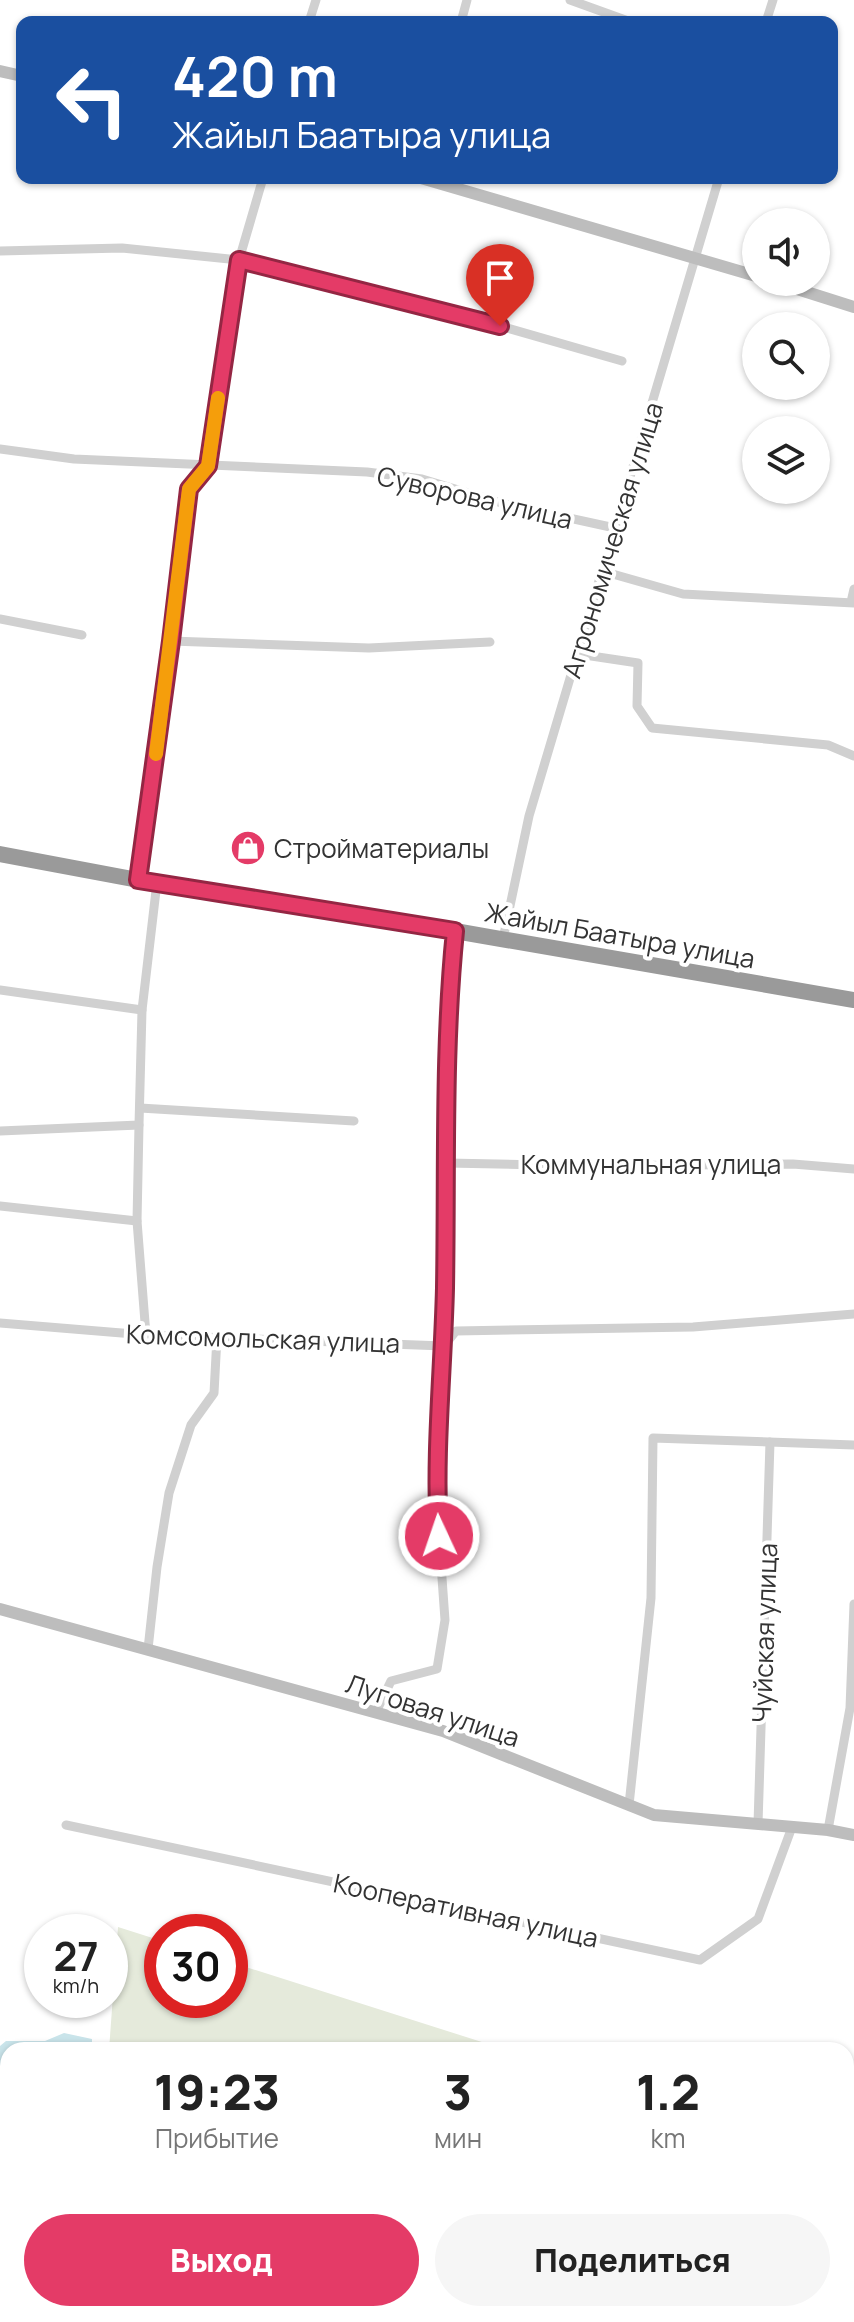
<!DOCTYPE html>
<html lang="ru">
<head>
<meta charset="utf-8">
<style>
	:root { --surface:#fff; --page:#f6f6f6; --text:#222; --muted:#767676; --accent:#e43b67 }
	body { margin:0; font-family:Manrope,sans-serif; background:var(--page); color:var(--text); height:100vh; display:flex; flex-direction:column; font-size:30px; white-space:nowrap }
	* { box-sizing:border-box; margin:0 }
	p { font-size:26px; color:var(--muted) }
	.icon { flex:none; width:44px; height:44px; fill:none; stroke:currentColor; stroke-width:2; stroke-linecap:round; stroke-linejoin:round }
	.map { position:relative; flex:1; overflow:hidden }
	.drawer { position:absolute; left:0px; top:2042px; width:854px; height:280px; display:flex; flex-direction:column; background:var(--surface); border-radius:24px 24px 0 0; box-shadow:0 2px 6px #0004 }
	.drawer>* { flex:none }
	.guide { position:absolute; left:16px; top:16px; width:822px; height:168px; border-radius:16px; box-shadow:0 2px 6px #0004; background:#1a4fa0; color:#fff; overflow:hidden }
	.tools { position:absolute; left:742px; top:208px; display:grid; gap:16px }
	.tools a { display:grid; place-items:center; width:88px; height:88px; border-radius:50%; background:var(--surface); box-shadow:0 2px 6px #0004; font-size:40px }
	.speed { position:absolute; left:24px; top:1914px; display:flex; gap:16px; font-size:40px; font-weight:700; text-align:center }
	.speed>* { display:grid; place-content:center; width:104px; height:104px; border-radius:50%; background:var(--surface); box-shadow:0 2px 6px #0004; line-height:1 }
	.speed small { font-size:20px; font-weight:400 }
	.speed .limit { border:12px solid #d22; background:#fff; color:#111 }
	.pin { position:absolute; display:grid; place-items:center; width:68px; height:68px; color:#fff; margin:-82px -34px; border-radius:50% 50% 50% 0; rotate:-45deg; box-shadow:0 0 8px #0007 }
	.pin .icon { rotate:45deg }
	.me { position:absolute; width:88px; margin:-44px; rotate:357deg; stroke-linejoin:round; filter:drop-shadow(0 0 6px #0008) }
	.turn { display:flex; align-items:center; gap:28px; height:168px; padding:0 24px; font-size:36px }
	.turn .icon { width:104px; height:104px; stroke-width:2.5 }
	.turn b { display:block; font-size:56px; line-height:68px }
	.eta { display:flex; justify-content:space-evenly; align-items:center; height:136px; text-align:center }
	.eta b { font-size:48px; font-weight:800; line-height:56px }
	.button { display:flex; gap:16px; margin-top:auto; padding:16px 24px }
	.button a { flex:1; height:92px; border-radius:48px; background:var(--accent); color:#fff; font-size:32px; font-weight:800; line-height:92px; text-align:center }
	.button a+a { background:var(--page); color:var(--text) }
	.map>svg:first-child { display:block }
	.grass { fill:#e5eadb }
	.water { fill:#c9e4ea }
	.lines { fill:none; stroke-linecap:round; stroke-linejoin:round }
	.street { stroke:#d0d0d0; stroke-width:9 }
	.secondary { stroke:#bdbdbd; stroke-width:12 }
	.highway { stroke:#9a9a9a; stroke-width:16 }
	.route-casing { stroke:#942643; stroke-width:20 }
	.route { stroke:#e43b67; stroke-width:14 }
	.slow { stroke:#f59e0b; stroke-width:14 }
	.labels { text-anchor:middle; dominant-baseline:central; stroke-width:8; stroke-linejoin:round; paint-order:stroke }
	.street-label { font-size:26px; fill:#333; stroke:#fff }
	.poi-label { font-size:26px; fill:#333; stroke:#fff; text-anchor:start }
</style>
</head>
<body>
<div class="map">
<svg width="854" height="2322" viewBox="0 0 854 2322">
	<rect width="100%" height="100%" fill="#fff"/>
	<!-- grass -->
	<g class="grass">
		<path d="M118,1927L162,1941V2000H230V1962L507,2050H109Z"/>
		<path d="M0,2217L8,2221V2314H550V2322H0Z"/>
	</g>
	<!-- water -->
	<path class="water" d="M64,2033L92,2039V2050H8V2193L0,2189V2046L6,2041H45Z"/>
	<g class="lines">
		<!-- street -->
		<g class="street">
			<path d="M570,0L631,22"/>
			<path d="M309,22L316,0"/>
			<path d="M461,22L467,0"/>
			<path d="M766,22L773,0"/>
			<path d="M0,251L122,248L239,260L500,326L622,361"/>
			<path d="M0,449L74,459L367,472L422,479L505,504L615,528"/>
			<path d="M602,571L683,594L854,603"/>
			<path d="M851,602L854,589"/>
			<path d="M0,619L82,635"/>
			<path d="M171,641L369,648L490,642"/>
			<path d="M578,654L638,663L637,706L652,728L828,745L854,756"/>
			<path d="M138,880L171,641L189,489L208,466L239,260L263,178"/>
			<path d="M503,939L529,816L719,178"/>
			<path d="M0,990L142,1010"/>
			<path d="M140,1108L354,1121"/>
			<path d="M0,1131L139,1125"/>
			<path d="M447,1163L585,1166L793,1164L854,1169"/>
			<path d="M0,1206L137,1221"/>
			<path d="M0,1323L146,1335L444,1346L456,1331L693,1327L854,1314"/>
			<path d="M146,1335L137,1221L139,1125L142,1010L157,882"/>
			<path d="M148,1649L157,1567L169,1493L191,1425L214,1393L217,1337"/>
			<path d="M376,1712L391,1681L437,1669L445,1620L437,1508V1441L444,1346L449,992L455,931"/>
			<path d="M629,1805L651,1598L653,1438L854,1445"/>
			<path d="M758,1824L770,1442"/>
			<path d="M66,1825L700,1960L758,1919L792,1827"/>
			<path d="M828,1830L850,1708L854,1604"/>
			<path d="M846,2189L854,2182"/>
			<path d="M748,2322L751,2314"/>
			<path d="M797,2322L854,2313"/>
		</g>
		<!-- secondary -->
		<g class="secondary">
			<path d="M0,71L22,76"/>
			<path d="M421,178L756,276"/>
			<path d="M775,282L854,307"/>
			<path d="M0,1609L443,1731L654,1815L828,1830L854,1835"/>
		</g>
		<!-- highway -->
		<path class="highway" d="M0,854L138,880L455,931L854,1000"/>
	</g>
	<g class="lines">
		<!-- route casing -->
		<g class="route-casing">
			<path id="route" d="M439,1536C434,1453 443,1371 445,1288C447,1169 443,1049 455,931L138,880L171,641L189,489L208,466L239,260L500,326"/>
		</g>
		<!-- route -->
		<use href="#route" class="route"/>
		<!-- slow -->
		<path class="slow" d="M156,754L189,489L208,466L218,398"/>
	</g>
	<!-- icons -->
	<defs>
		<g id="shop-disc" transform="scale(1.8)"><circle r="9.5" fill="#e43b67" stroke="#fff"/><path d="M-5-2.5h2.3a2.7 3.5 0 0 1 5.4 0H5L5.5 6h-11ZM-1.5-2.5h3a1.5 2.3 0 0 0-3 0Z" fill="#fff"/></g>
	</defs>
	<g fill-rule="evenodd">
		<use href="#shop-disc" x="248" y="848"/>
	</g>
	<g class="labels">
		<!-- street labels -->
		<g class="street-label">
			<text transform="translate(475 497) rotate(13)">Суворова улица</text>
			<text transform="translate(612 540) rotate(-73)">Агрономическая улица</text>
			<text transform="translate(620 935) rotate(10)">Жайыл Баатыра улица</text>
			<text x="651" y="1164">Коммунальная улица</text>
			<text transform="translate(263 1338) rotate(2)">Комсомольская улица</text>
			<text transform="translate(764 1633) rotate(-88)">Чуйская улица</text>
			<text transform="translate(433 1710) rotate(18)">Луговая улица</text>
			<text transform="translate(466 1910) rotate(12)">Кооперативная улица</text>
		</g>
		<!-- poi labels -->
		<g class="poi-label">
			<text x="274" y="848">Стройматериалы</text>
		</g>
	</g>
</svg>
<div class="tools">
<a><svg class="icon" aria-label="sound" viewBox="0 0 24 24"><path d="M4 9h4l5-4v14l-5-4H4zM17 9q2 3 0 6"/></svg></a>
<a><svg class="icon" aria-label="search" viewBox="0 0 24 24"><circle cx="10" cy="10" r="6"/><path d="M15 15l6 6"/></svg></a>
<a><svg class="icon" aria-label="layers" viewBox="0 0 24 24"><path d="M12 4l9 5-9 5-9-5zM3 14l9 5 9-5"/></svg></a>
</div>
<div class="speed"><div>27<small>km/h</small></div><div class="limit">30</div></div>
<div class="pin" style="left:500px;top:326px;background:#d93025"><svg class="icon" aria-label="arrive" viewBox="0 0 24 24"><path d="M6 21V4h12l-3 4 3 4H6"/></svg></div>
<svg class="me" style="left:439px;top:1536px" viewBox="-20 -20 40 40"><circle r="17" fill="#e43b67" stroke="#fff" stroke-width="3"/><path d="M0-11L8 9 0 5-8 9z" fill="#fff"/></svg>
<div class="guide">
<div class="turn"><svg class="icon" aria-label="left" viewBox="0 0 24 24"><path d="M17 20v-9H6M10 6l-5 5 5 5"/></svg><div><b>420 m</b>Жайыл Баатыра улица</div></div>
</div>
<section class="drawer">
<div class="eta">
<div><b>19:23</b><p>Прибытие</p></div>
<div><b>3</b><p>мин</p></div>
<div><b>1.2</b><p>km</p></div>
</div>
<div class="button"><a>Выход</a><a>Поделиться</a></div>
</section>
</div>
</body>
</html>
